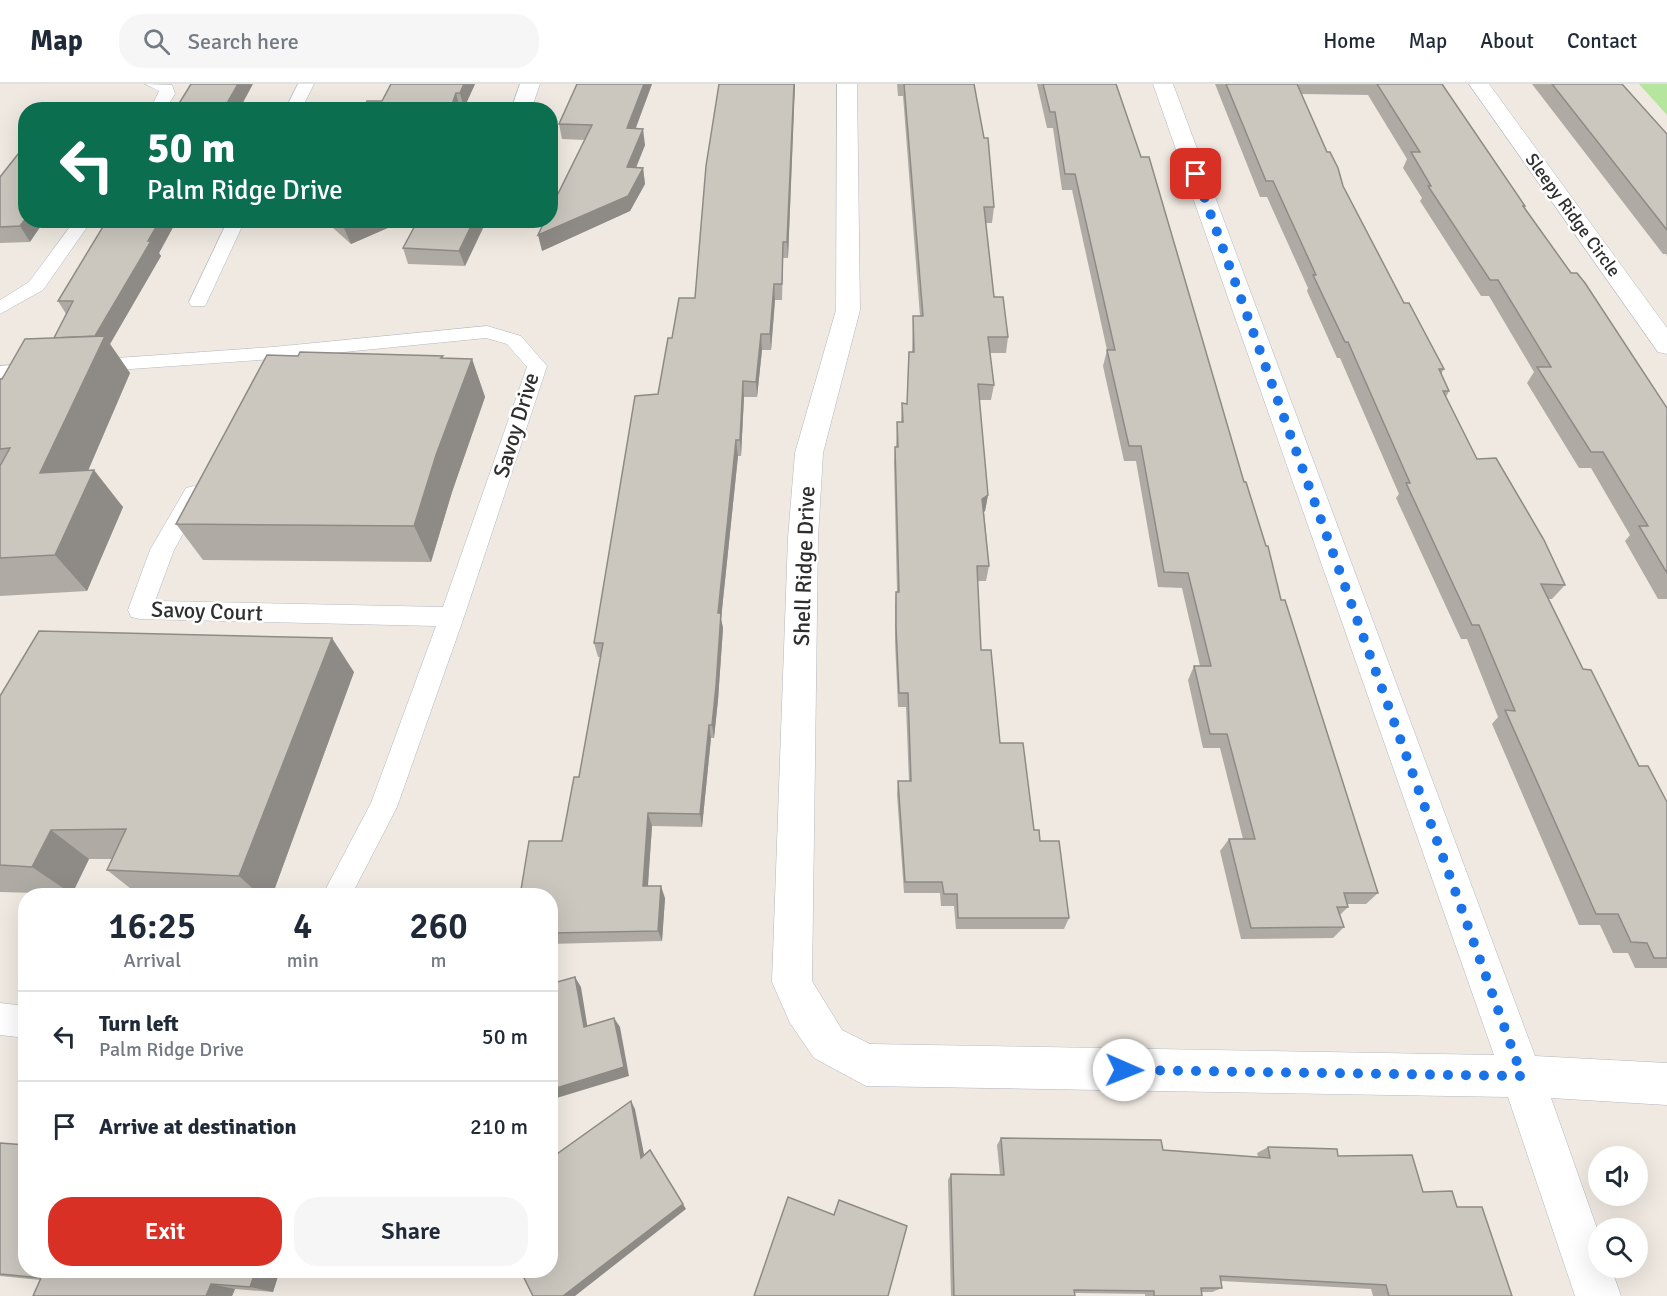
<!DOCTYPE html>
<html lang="en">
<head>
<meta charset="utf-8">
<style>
	:root { --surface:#fff; --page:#f6f6f7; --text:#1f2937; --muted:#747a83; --line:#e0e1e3; --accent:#d93025 }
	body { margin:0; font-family:Signika,sans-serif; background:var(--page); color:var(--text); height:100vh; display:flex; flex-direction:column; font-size:22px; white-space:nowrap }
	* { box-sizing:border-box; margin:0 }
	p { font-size:20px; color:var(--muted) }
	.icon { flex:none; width:33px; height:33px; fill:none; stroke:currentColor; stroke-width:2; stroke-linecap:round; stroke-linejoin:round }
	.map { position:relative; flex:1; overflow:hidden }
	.sheet { position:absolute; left:18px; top:804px; width:540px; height:390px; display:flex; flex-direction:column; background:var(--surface); border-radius:24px; box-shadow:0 6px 24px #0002 }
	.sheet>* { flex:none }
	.banner { position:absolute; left:18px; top:18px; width:540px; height:126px; border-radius:24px; box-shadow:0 6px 24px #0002; background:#0b6e4f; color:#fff; overflow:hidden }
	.controls { position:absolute; left:1588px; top:1062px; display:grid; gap:12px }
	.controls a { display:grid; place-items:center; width:60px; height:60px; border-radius:50%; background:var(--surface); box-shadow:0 6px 24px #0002; font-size:30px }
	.pin { position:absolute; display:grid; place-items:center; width:51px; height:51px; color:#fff; margin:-26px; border-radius:12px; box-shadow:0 3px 9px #0006 }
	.me { position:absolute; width:66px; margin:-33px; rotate:91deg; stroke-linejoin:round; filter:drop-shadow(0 0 4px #0008) }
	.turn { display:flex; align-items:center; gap:21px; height:126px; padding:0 30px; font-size:27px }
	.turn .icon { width:78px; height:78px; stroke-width:2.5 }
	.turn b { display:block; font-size:42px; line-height:51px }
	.eta { display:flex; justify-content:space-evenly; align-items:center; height:102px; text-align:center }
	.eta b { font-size:36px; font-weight:600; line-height:42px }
	.action { display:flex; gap:12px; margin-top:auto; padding:12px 30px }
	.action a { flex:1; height:69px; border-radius:24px; background:var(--accent); color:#fff; font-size:24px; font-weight:600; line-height:69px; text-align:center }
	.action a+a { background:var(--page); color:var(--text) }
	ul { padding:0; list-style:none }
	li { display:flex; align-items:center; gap:18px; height:90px; padding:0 30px; border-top:2px solid var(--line) }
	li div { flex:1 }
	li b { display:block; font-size:22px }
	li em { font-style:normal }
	header { display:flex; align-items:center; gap:36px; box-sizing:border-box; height:84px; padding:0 30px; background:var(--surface); border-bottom:2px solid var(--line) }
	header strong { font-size:28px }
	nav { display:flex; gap:33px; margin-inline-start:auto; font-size:21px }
	.search { width:420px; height:54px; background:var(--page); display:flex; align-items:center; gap:15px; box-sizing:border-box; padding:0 21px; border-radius:24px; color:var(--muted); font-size:22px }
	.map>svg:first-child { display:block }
	.green { fill:#b6e59e }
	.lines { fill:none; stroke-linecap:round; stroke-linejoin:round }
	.lane-casing { stroke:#b4b7c1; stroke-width:1 }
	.street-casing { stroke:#b4b7c1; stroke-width:1 }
	.lane { fill:#fff; fill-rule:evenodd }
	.street { fill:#fff; fill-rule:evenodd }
	.wall { fill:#afaba4 }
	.shaded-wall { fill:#8e8b86 }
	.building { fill:#cbc7bf; stroke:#8e8b86; stroke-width:1.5 }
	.route { stroke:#1a73e8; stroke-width:10; stroke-dasharray:0 18 }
	.labels { text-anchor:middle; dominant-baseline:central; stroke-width:5; stroke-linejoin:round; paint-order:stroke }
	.far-street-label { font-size:18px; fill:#2e2e2e; stroke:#fff }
	.street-label { font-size:22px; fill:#2e2e2e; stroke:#fff }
</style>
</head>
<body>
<header>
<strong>Map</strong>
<div class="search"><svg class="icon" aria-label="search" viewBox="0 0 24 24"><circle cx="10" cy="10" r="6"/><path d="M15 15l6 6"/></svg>Search here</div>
<nav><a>Home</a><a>Map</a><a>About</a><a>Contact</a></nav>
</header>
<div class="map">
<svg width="1667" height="1212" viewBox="0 0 1667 1212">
	<rect width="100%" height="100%" fill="#efe9e1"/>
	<!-- green -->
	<path class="green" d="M1639,0H1667V31Z"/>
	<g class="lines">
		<!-- lane casing -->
		<g class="lane-casing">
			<g id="lane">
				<path d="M145,0L172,1L175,10L165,26H150L159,7Z"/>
				<path d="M298,0H314L301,26H285Z"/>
				<path d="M75,136H92L43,206L0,230V216L29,198Z"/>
				<path d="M228,136H245L207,218L205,222H191L189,218Z"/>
				<path d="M487,242L521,252L547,282L464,533L397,723L351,812H322L371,719L436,542L140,535L131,533L128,526L150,466L186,404L194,402L202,404L205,410L174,466L155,517L443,523L527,283L507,260L486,254L273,275L88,288L81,287L78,282L81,277L88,276L273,263Z"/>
				<path d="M42,279L49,280L52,285L49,290L0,294V282Z"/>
				<path d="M0,919L26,922V954L0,951Z"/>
			</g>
		</g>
		<!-- street casing -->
		<g class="street-casing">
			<g id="street">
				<path d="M520,0H540L531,26H511Z"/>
				<path d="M837,0H857L860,226L823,369L818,454L812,897L842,946L870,960L1494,971L1153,0H1173L1535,972L1667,979V1021L1551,1014L1599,1150V1184H1611L1621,1212H1575L1508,1013L866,1002L814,974L790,939L772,898L788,454L795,369L836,226Z"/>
				<path d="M1469,0H1489L1667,244V270L1658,268Z"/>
			</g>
		</g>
		<!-- lane -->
		<use href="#lane" class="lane"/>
		<!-- street -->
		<use href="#street" class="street"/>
	</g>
	<!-- wall -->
	<g class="wall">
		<path d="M475,0L464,24H461L460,26H363L382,17Z"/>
		<path d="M577,0H652L635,45L645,61L636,84H643L645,100L630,127L542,167L585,56L562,55L559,40Z"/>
		<path d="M795,0L788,174H783L782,216H775L771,266H762L757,313H744L741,372H738L721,535L723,544L718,616L714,654H711L702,743L652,742L648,802L665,814L662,857L550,860V812L562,757L579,693L600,573H598L594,559L672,254L695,214Z"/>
		<path d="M897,0H974L994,123L992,139H986L994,213L1008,253L1006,269H990L994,301L991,316H979L988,411L985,427L984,428L989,482L986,497H977L981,566L1000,659L1034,746L1040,757L1069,834L1064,845H956L954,822H941L940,809H904L897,710L898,697H909L906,623H898L895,558V523L896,508H897L894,378L895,363H896L897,338H901L902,319L907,320L909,268H912L913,232H920L903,12H898Z"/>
		<path d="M1037,0H1116L1281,516L1378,809L1366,820H1347L1348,823L1340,831L1344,843L1333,854L1241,855L1220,767L1229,755H1243L1220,664H1203L1188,596L1194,582H1200L1182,504L1158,503L1136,377H1124L1103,282L1107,266L1072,106H1062L1053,44H1047Z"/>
		<path d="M1215,0H1442L1525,122L1524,124L1667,324V515H1658L1625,457L1630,451L1591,384H1579L1527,299L1534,288L1489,212H1481L1420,117L1422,114L1403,84L1407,75L1368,11L1301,10L1343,102L1404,219L1444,285L1441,290L1449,307L1446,313L1477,375L1565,501L1552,515H1548L1583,585L1639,682L1667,718V884H1635L1628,869H1613L1600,841H1579L1492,640L1498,633L1467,555H1461L1396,414L1399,410L1340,274H1337L1307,207L1308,204L1267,113H1260Z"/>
		<path d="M1532,0H1622L1667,50V172L1666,170H1663Z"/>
		<path d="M0,93L30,158L0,159Z"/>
		<path d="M107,136H177L159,169L161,172L110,260L130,289L88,387L123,423L87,507L0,512V295H2L54,254L66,230L58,217Z"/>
		<path d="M324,136H406L351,160Z"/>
		<path d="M418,136H481L483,144L465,182L408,180L403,164Z"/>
		<path d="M444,275H472L485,313L452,408L431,478L203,476L176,440Z"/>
		<path d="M354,588L272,812H140L107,786L112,775H89L72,810L0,808V612Z"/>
		<path d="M1001,1054L1258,1073L1257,1069L1268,1063L1338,1072L1457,1123L1512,1212H1373L1371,1205L1221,1197L1222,1204L1212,1208H1202V1212H1145V1210L1075,1209V1212H951L948,1096L951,1090L1000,1091L997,1061Z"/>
		<path d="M0,1059L280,1186L273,1208L235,1205L232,1212H33L40,1196L0,1192Z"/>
	</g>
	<!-- shaded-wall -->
	<g class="shaded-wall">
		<path d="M238,0H253L239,26H223Z"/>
		<path d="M464,0H475L464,24L460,9Z"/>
		<path d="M644,0H652L630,60L627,44Z"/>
		<path d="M794,0H795L788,174L787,158Z"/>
		<path d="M456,9L460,26H450Z"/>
		<path d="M643,45L645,61L630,98L627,83Z"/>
		<path d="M643,84L645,100L630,127L542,167L538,151Z"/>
		<path d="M26,134V136H45L30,158L20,142Z"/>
		<path d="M160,136H177L159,169L161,172L110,260L130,289L71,426L40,389L92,257Z"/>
		<path d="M363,136H406L351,160L344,144Z"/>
		<path d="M474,136H481L483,144L465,182L459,167Z"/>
		<path d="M774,200L775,216L771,266L770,250Z"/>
		<path d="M761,250L762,266L757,313L756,298Z"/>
		<path d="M472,275L485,313L452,408L431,478L414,442L436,371Z"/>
		<path d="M743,297L744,313L741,372L740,356Z"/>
		<path d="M736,356L738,372L721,535L723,544L718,616L714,654L712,641L718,529Z"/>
		<path d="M94,386L123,423L87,507L55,471Z"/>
		<path d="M988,411L985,427L980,431L982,415Z"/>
		<path d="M332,554L354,588L272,812H261L239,792Z"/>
		<path d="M709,641L711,654L702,743L700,730Z"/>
		<path d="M648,729L652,742L647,813L643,802Z"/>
		<path d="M51,746L89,775L72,810L32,783Z"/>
		<path d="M661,802L665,814L662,857L658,847Z"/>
		<path d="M575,893L581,903L589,952L584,943Z"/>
		<path d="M614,934L620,943L629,992L550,1016V1006Z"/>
		<path d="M631,1017L635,1025L646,1080L641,1074Z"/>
		<path d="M650,1066L686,1125L575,1212H563Z"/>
		<path d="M256,1186H280L273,1208L250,1203Z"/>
		<path d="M211,1200L235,1205L232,1212H206Z"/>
	</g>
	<!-- building -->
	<g class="building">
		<path d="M191,0H238L223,26H175Z"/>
		<path d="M391,0H464L460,9H456L450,26H363L367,17H382Z"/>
		<path d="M577,0H644L627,44L643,45L627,83L643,84L628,112L538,151L545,136H550V126L592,41L559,40Z"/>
		<path d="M719,0H794L787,158H783L782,200H774L770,250H761L756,298L743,297L740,356H736L718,529H721L716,602L712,641H709L700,730L648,729L643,802H661L658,847L550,849V812H520L529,757H562L574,693H579L603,559H594L635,312L658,310L668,254H672L679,214H695L706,82Z"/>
		<path d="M904,0H974L984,54H988L994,123H984L994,213H1003L1008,253H988L994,301L978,300L988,411L982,415L989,482H977L981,566H991L1000,659H1023L1034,746H1039L1040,757H1059L1069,834H958L957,810H944L942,798H905L898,697H911L908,609H899L896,543V508H899L895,363H898L897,338H903L902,319L907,320L909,268H914L913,232H923Z"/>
		<path d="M1043,0H1116L1141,73H1149L1244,398H1246L1266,462H1268L1281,516H1285L1378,809H1344L1348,823H1337L1344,843L1251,844L1229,755H1255L1227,650H1210L1194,582H1211L1188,489L1164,488L1141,362H1129L1107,266H1115L1075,90H1065L1055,28H1050Z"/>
		<path d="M1226,0H1297L1327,68H1330L1338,84L1343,102L1404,219H1409L1444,285H1439L1449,307H1443L1477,375L1496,374L1544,456L1565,501L1541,500L1583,585L1591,586L1639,682H1648L1667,718V874H1654L1647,859L1631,858L1618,830H1596L1505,626L1515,627L1479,541H1472L1406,399H1410L1348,258H1345L1313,191H1316L1273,97H1266Z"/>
		<path d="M1377,0H1442L1525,122H1523L1571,189H1577L1585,199L1667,324V489L1639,442H1648L1603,368H1591L1537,283H1551L1498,196H1490L1428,102H1431L1411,68H1420Z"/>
		<path d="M1552,0H1622L1667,50V146Z"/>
		<path d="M26,60V134L20,142L0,143V93Z"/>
		<path d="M107,136H160L148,157H151L95,252L54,254L73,217H58Z"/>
		<path d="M335,136H363L344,144Z"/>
		<path d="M418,136H474L459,167L403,164Z"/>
		<path d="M105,252L40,389L94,386L55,471L0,474V382L10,364L0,365V295H2L25,255Z"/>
		<path d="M300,268L443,272L441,274L472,275L436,371L414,442L176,440L267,271L298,272Z"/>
		<path d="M39,547L332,554L239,792L107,786L126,745L51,746L32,783L0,781V612Z"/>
		<path d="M575,893L584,943L614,934L624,983L550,1006V900Z"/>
		<path d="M631,1017L641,1074L650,1066L683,1120L563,1212H533L520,1186H550V1075Z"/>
		<path d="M1001,1054L1161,1056L1163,1066L1270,1074L1268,1063L1337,1065L1338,1072L1412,1071L1423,1108L1452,1107L1457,1123H1482L1512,1212H1389L1386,1201L1220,1192L1222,1204H1201L1202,1212H1154V1207L1074,1206L1075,1212H954L951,1090L1004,1091Z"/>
		<path d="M0,1059L26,1061V1186H256L250,1203L211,1200L206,1212H33L41,1194L0,1190Z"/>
		<path d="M788,1113L834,1131L839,1116L907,1142L888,1212H754Z"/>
	</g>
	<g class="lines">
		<!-- route -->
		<path class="route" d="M1124,986L1522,992L1196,90"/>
	</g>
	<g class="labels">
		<!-- far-street labels -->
		<g class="far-street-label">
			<text transform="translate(1573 131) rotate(54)">Sleepy Ridge Circle</text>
		</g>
		<!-- street labels -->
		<g class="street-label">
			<text transform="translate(516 341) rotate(-73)">Savoy Drive</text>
			<text transform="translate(804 482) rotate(-88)">Shell Ridge Drive</text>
			<text transform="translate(207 527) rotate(2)">Savoy Court</text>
		</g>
	</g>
</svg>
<div class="controls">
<a><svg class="icon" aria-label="sound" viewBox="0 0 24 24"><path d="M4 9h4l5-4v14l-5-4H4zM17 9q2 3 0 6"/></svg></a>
<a><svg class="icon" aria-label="search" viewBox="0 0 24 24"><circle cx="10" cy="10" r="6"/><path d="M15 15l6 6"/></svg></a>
</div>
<div class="pin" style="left:1196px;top:90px;background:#d93025"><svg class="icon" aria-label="arrive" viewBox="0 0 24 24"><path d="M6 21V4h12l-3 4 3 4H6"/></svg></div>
<svg class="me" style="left:1124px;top:986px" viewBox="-20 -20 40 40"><circle r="19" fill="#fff"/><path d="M0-13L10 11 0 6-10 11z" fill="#1a73e8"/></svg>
<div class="banner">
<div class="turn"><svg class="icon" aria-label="left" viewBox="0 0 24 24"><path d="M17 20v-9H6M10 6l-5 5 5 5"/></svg><div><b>50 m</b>Palm Ridge Drive</div></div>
</div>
<section class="sheet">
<div class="eta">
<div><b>16:25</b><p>Arrival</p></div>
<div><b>4</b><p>min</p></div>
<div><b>260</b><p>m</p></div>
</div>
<ul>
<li><svg class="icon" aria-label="left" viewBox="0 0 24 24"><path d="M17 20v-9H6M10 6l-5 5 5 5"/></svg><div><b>Turn left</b><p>Palm Ridge Drive</p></div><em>50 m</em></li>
<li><svg class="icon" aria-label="arrive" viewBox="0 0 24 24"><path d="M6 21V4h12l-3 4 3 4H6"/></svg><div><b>Arrive at destination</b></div><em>210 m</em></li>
</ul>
<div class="action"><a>Exit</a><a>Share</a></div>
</section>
</div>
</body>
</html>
